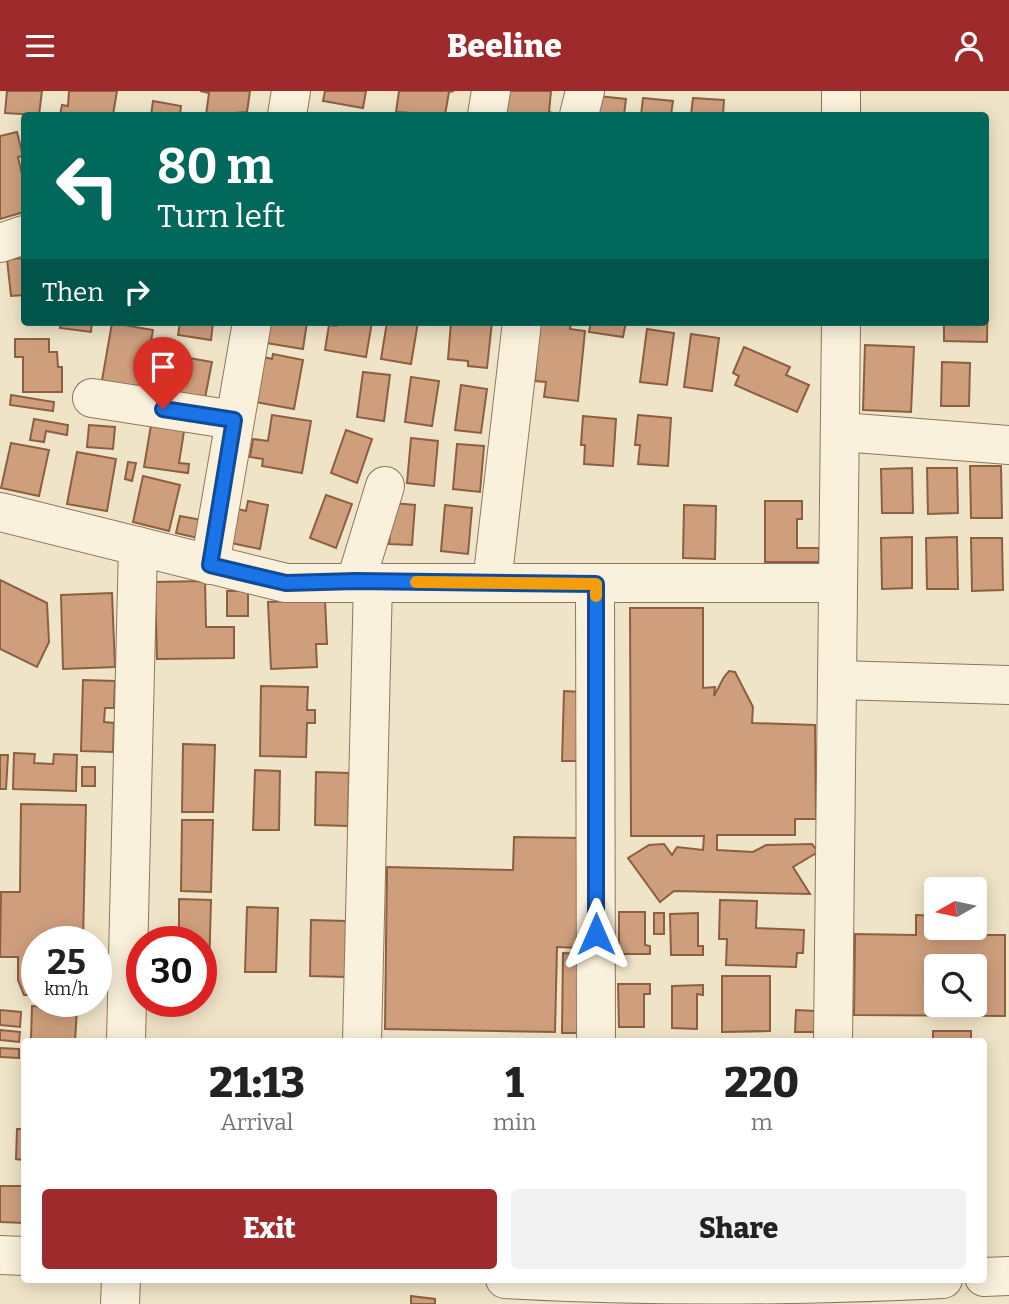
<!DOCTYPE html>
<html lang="en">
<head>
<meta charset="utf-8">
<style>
	:root { --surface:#fff; --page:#f2f2f2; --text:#222; --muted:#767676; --accent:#9e2a2b }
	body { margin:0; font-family:Bitter,serif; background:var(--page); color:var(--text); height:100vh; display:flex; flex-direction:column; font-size:26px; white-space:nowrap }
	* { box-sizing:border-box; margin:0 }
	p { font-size:23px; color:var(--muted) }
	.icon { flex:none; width:38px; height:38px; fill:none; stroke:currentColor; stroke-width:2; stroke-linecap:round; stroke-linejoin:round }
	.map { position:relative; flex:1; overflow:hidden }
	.sheet { position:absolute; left:21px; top:947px; width:966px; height:245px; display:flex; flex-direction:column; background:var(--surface); border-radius:7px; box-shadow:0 4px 18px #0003 }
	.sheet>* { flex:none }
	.top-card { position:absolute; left:21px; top:21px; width:968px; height:214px; border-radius:7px; box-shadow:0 4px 18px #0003; background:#00695c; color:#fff; overflow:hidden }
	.needle { width:46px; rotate:261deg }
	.tools { position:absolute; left:924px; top:786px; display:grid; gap:14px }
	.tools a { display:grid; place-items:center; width:63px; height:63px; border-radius:7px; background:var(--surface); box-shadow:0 4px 18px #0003; font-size:35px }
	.speed { position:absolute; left:21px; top:835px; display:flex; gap:14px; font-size:35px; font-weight:700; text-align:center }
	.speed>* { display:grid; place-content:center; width:91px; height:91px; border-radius:50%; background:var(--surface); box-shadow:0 4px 18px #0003; line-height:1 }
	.speed small { font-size:18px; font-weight:400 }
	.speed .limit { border:10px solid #d22; background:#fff; color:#111 }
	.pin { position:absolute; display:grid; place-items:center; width:60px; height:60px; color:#fff; margin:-72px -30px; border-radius:50% 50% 50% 0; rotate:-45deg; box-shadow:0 0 7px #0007 }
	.pin .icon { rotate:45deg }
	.me { position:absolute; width:77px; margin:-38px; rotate:0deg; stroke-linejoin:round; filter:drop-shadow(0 0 5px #0008) }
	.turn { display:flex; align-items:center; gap:24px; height:147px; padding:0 21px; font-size:32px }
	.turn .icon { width:91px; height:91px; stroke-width:2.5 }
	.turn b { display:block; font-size:49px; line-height:60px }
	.then { display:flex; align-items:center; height:66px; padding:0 21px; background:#0003; gap:14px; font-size:26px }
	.eta { display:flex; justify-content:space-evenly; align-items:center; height:119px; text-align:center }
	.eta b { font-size:42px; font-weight:800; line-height:49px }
	.primary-button { display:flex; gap:14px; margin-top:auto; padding:14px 21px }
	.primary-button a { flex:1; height:80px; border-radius:7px; background:var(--accent); color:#fff; font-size:28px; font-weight:800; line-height:80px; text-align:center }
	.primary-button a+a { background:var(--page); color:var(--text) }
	header { display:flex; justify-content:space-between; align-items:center; height:91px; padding:0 21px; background:var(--accent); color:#fff; font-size:32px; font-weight:800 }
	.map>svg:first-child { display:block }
	.building { fill:#cf9f7d; stroke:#8d5f41; stroke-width:2; fill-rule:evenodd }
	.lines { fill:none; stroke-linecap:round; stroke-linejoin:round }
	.minor-casing { stroke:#8d765c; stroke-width:40 }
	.minor { stroke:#faf1dc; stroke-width:38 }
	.route-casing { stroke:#114b97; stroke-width:18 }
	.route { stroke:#1a73e8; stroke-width:12 }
	.slow { stroke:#f59e0b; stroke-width:12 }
</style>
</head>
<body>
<header><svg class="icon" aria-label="menu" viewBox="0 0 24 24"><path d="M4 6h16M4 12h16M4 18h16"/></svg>Beeline<svg class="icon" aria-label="person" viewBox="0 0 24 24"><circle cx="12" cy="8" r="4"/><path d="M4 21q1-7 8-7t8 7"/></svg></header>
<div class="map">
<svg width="1009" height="1213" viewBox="0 0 1009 1213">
	<rect width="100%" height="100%" fill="#f0e4c8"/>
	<!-- building -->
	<g class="building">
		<path d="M7,0H42L39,24L5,22Z"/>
		<path d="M69,0H117L113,24H60L62,14L68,15Z"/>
		<path d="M250,0L247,21L206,24L209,2L200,0Z"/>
		<path d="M325,0H366L363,17L323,10Z"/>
		<path d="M399,0H454L449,1L445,24L396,21Z"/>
		<path d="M506,0H551L549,21L561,24H502Z"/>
		<path d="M598,5L626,8L624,24H596Z"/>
		<path d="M643,7L673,10L671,24H641Z"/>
		<path d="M693,7L724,9L723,24H691Z"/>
		<path d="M153,10L181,15L180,24H151Z"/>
		<path d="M17,41L23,65L18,66L24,92V121L0,128V45Z"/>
		<path d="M24,167V204L11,205L7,168Z"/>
		<path d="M985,187H988L987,251L944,250V231H985Z"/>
		<path d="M61,231H92L91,241L60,237Z"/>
		<path d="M180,231H213L211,249L178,244Z"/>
		<path d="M269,231H307L303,258L266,252Z"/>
		<path d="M337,231H372L366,266L325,259L329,234L336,235Z"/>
		<path d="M387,231H418L411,273L381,268Z"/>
		<path d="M451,231H492L487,277L468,275V270L448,268Z"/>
		<path d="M539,231H571L570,238L585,240L578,310L544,306L546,291L535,290Z"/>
		<path d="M591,231H626L623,246L589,241Z"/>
		<path d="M112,232L153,239L143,296L101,295Z"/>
		<path d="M647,238L674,242L667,294L640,291Z"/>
		<path d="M691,243L719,247L712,300L684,296Z"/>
		<path d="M15,248H49V261H57L58,276H62V301H23V266H15Z"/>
		<path d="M865,254L914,256L911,321L863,319Z"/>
		<path d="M744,256L790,276L786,284L809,294L797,321L735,294L739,285L733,282Z"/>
		<path d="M273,263L303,269L294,318L255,311L264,266L272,268Z"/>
		<path d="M172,264L212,271L205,307L165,300Z"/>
		<path d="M942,271L970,272L969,315H941Z"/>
		<path d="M363,281L390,284L384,330L357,326Z"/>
		<path d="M411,286L439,290L432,335L405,331Z"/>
		<path d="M461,294L487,298L481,342L455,339Z"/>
		<path d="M11,304L54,311L53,320L10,314Z"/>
		<path d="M272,324L311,330L302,382L262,375L263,368L250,366L253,348L268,350Z"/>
		<path d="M638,324L671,327L668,375L638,373L640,354H635Z"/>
		<path d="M583,325L616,328L613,375L584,373L585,354H581Z"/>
		<path d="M34,328L68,334L67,344L46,340L44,351L30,349Z"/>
		<path d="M152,328L185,334L179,372L189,373L188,382L144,376Z"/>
		<path d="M89,334L115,336L113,358L87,356Z"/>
		<path d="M346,339L372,348L357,392L331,382Z"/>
		<path d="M411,347L438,350L434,395L407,392Z"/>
		<path d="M11,352L49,359L39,405L1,397Z"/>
		<path d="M457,353L484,355L480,401L453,398Z"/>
		<path d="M77,361L116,368L107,420L67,413Z"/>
		<path d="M128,371L136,372L132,390L125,388Z"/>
		<path d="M970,375H1001L1002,427H971Z"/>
		<path d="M912,377L913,422H882L881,378Z"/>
		<path d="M927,377H957L958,422L928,423Z"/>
		<path d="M143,385L180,394L169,440L133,431Z"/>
		<path d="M326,404L352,413L336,457L310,447Z"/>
		<path d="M248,410L268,414L260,458L231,452L238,418L246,420Z"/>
		<path d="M765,410H802V428H797V457H819V471H765Z"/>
		<path d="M393,412L415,414L412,454L389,453Z"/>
		<path d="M445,414L472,417L468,463L441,460Z"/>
		<path d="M684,414L716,415L715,468L683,467Z"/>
		<path d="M180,425L202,429L198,447L176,442Z"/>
		<path d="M912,446V497L882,498L881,447Z"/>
		<path d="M957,446L958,498H927L926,447Z"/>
		<path d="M971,447H1002L1003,499L972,500Z"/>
		<path d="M0,489L47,512L49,551L37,576L0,558Z"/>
		<path d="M205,490L206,536H234V567L157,568L155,491Z"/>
		<rect x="227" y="500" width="21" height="25"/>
		<path d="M112,502L115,576L63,578L61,504Z"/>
		<path d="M325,508L327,553H316L317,576L271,578L268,511Z"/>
		<path d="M630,517H703V597L715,596L714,605L724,586L729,580L735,581L753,616L752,632L815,634L816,728H795V744H717V759L753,761L766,754L812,753L818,761L793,776L810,803L674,800L660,811L628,767L649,754L664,753L672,764L677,756L703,759L704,745H631Z"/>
		<path d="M83,589L115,590L114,617H105L104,631L114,632L113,661L81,660Z"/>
		<path d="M261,595L308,596L307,619H315V632H307L306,666L260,665Z"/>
		<path d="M564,600L583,601L582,670H562Z"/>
		<path d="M183,653L215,654L213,721H182Z"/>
		<path d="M14,662L35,663L34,672L53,673L54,663L77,664L76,700L13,698Z"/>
		<path d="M0,664H8L6,698H0Z"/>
		<rect x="82" y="676" width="13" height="19"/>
		<path d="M255,679L280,680L279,739H253Z"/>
		<path d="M316,681L349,682L348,735L315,734Z"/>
		<path d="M21,713L86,714L83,850H37V904H24L18,889V866H0L1,801H20Z"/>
		<path d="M182,729H213L211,801L181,800Z"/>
		<path d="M514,746L581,747L579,857L557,856L555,941L385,938L387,776L513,779Z"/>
		<path d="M179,808L211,809L209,881L201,880V850H179Z"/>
		<path d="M720,809L757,810L756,837L804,839L803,862H797L796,876L726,874L727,848H719Z"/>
		<path d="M247,816L278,817L276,881H245Z"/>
		<path d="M619,821H645V854L650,855V863H619Z"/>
		<rect x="654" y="822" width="10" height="21"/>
		<path d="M698,822V855H703V864H671L670,823Z"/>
		<path d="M916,824L936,825L937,844H1005V925L854,924L855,843L916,844ZM936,875H975V914H936Z"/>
		<path d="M311,829L347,830L346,886L310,885Z"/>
		<path d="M563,862L581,863L580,942H562Z"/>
		<path d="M722,885H770V940L722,941Z"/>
		<path d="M618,893H650V903H644V936H619Z"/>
		<path d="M703,894V904L697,903V938L672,937V895Z"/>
		<path d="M32,915L77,918L75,950H36L31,947Z"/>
		<path d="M0,919L21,921L20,936L0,934Z"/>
		<path d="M796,919L816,920L815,941H795Z"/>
		<path d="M0,939L20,941L19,951L0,949Z"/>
		<rect x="933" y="940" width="38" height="10"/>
		<path d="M0,957L19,958V967L0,966Z"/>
		<path d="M17,1038H24V1069L16,1068Z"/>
		<path d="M0,1095H24V1132L0,1131Z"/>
		<path d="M411,1205L435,1208V1213H411Z"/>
	</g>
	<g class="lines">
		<!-- minor casing -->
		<g class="minor-casing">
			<g id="minor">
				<path d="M841,0V24"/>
				<path d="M287,24L291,0"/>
				<path d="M487,24L491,0"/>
				<path d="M579,24L585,0"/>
				<path d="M0,152L24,144"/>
				<path d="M92,307L234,329"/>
				<path d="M842,341L1009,354"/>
				<path d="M0,421L286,492H838"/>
				<path d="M210,474L252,231"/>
				<path d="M356,490L385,395"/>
				<path d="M492,492L522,231"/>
				<path d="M595,493L596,950"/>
				<path d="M837,589L1009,594"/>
				<path d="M126,950L138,455"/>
				<path d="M362,950L373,490"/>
				<path d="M833,950L841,231"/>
				<path d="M0,1164L24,1165"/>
				<path d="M984,1186L1009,1185"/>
				<path d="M505,1188C651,1196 798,1195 943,1188"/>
				<path d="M120,1213L121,1188"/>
			</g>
		</g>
		<!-- minor -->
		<use href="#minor" class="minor"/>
	</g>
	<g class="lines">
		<!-- route casing -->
		<g class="route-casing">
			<path id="route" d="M163,318L234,329L210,474L286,492L356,490L596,493V843"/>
		</g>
		<!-- route -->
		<use href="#route" class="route"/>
		<!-- slow -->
		<path class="slow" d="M416,491L596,493V505"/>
	</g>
</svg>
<div class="tools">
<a><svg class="needle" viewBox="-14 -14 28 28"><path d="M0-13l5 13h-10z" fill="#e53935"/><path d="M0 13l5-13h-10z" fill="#767676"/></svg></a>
<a><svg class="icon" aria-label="search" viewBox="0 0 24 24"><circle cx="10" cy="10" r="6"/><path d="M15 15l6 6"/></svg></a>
</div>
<div class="speed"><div>25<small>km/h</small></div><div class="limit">30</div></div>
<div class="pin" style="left:163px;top:318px;background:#d93025"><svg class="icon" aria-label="arrive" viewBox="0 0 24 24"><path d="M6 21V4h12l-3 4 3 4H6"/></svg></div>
<svg class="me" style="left:596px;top:843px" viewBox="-20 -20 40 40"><path d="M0-17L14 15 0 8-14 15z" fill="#1a73e8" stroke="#fff" stroke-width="4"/></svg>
<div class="top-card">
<div class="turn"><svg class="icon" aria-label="left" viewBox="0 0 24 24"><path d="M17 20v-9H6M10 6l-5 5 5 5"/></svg><div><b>80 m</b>Turn left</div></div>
<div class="then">Then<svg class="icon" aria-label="right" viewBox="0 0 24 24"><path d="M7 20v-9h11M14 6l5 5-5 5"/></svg></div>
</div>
<section class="sheet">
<div class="eta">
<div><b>21:13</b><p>Arrival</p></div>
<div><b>1</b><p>min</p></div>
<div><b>220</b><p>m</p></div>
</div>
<div class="primary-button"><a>Exit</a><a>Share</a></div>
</section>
</div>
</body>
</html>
